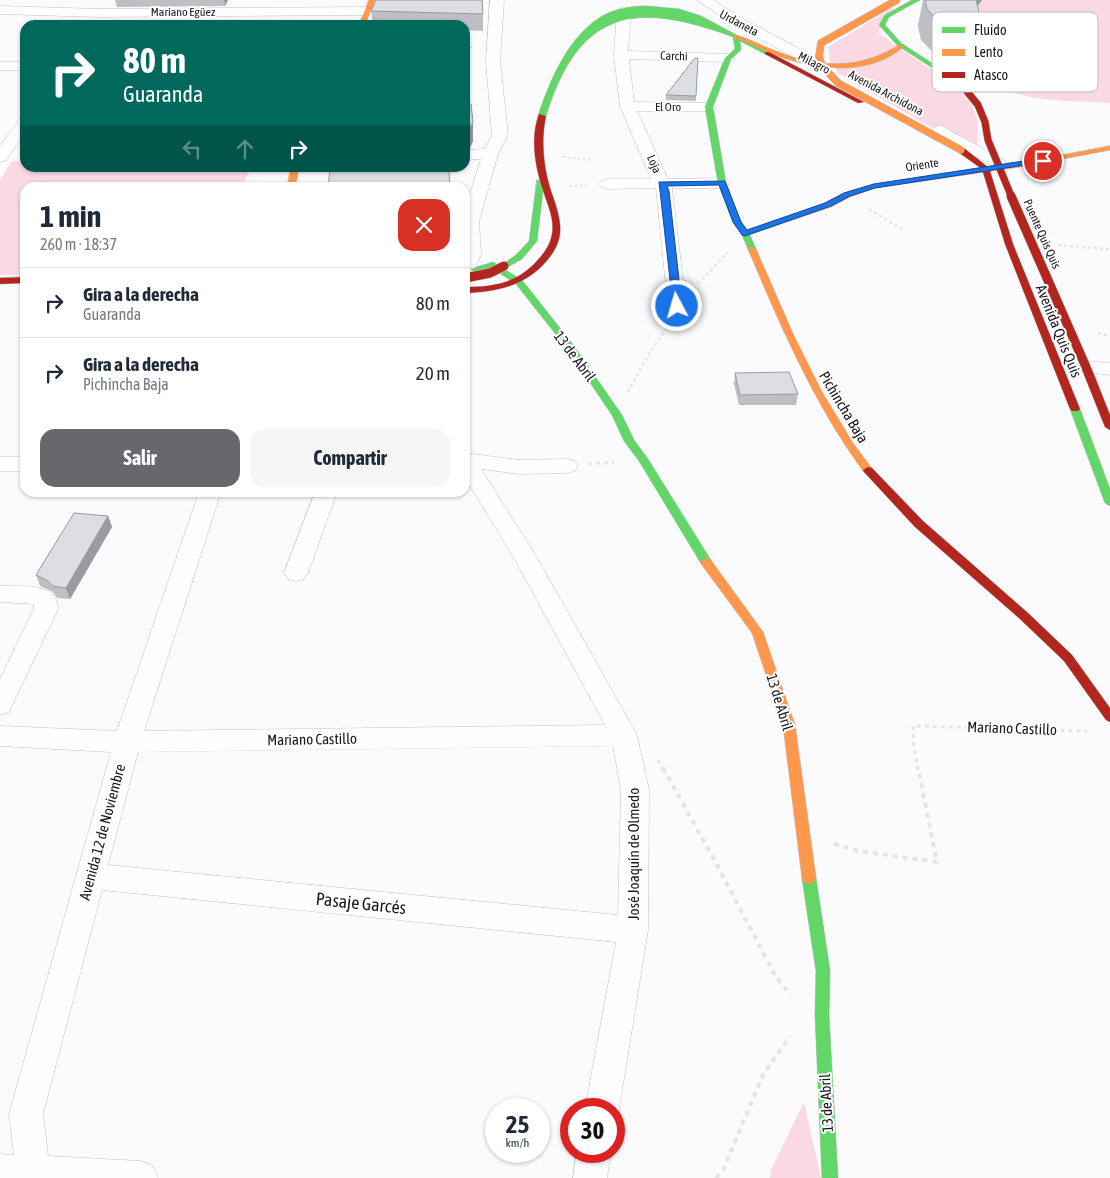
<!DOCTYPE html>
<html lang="es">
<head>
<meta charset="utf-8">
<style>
	:root { --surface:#fff; --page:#f6f6f7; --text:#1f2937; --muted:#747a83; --line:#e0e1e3; --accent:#68676d }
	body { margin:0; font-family:"Asap Condensed",sans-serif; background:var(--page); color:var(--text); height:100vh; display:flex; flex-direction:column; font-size:19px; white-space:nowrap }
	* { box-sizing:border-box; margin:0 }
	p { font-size:16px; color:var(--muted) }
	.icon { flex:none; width:28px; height:28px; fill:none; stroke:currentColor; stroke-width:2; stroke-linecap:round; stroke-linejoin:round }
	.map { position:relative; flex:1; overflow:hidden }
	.details { position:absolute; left:20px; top:182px; width:450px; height:315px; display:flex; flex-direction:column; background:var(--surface); border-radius:15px; box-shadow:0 1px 4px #0004 }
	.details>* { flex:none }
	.guide { position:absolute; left:20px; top:20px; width:450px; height:152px; border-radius:15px; box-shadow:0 1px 4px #0004; background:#00695c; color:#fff; overflow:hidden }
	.speed { position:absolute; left:485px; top:1098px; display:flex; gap:10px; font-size:25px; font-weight:700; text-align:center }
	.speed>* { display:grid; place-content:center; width:65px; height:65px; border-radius:50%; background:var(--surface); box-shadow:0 1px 4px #0004; line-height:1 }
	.speed small { font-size:12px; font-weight:400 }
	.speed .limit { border:8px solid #d22; background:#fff; color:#111 }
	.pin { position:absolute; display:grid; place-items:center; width:42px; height:42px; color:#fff; margin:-21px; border:2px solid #fff; border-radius:50%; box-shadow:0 1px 5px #0007 }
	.me { position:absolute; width:55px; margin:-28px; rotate:354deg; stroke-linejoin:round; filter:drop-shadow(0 0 4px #0008) }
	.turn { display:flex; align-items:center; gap:18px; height:105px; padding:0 20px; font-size:22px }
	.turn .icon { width:65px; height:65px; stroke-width:2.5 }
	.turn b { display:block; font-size:35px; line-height:42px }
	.lanes { display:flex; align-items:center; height:48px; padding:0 20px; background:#0003; justify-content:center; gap:25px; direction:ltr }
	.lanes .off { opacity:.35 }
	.round { display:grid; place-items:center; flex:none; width:52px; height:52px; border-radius:15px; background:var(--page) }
	.overview { display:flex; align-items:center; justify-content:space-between; height:85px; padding:0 20px }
	h1 { font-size:30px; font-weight:700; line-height:38px }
	.cta { display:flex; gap:10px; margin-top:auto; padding:10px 20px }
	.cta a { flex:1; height:58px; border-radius:15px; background:var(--accent); color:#fff; font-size:20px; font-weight:700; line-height:58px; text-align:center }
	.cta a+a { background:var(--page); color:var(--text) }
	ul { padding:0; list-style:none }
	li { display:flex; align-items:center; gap:15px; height:70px; padding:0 20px; border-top:1px solid var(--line) }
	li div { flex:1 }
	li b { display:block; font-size:19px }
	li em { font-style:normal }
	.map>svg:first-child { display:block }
	.green { fill:#fad8e4 }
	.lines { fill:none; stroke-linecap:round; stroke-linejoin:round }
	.street-casing { stroke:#c2c1c7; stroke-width:1 }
	.fast-casing { stroke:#c2c1c7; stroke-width:1 }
	.slow-casing { stroke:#c2c1c7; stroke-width:1 }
	.jam-casing { stroke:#c2c1c7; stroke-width:1 }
	.path-far3 { stroke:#e4e4e4; stroke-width:2; stroke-dasharray:2.5 2.5; stroke-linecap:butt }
	.path-far2 { stroke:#e4e4e4; stroke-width:2.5; stroke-dasharray:3 3; stroke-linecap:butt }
	.path-far1 { stroke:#e4e4e4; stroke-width:3; stroke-dasharray:4 4; stroke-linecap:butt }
	.path { stroke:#e4e4e4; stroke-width:4; stroke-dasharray:5 5; stroke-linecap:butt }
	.street { fill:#fefeff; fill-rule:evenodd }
	.fast { fill:#63d668; fill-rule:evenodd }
	.slow { fill:#ff974d; fill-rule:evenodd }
	.jam { fill:#b3261e; fill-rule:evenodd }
	.slow-bridge-casing { stroke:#c2c1c7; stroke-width:8; stroke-linecap:butt }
	.jam-bridge-far1-casing { stroke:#c2c1c7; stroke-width:8; stroke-linecap:butt }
	.jam-bridge-casing { stroke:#c2c1c7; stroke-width:10; stroke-linecap:butt }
	.slow-bridge { stroke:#ff974d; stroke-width:7 }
	.jam-bridge-far1 { stroke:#b3261e; stroke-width:7 }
	.jam-bridge { stroke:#b3261e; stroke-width:9 }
	.wall { fill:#bdbfc3 }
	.shaded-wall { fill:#9a9b9f }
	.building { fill:#dcdee3; stroke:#9a9b9f }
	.route { fill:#1a73e8; stroke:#114b97 }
	.labels { text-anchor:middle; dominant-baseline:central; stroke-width:4; stroke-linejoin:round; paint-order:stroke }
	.far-street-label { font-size:12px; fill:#19181f; stroke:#fff }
	.street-label { font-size:15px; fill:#19181f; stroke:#fff }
	.near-street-label { font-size:18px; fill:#19181f; stroke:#fff }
	.key { fill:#fff; stroke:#bababc; stroke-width:1 }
	.key-label { font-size:14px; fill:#19181f }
</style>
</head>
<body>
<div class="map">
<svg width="1110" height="1178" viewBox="0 0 1110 1178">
	<rect width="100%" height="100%" fill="#fbfafd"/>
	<!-- green -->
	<g class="green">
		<path d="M935,0H1110V103C1084,101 1056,102 1030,97C1003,92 913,59 918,24C919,14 928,7 935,0Z"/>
		<path d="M894,7L878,33L958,88L971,104L978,121L977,154L832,70L828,47Z"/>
		<path d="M12,161L25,162V168H251L242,187L25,188V275H0V180Z"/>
		<path d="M804,1102L821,1178H770L771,1170Z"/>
	</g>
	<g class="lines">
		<!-- street casing -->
		<g class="street-casing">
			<g id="street">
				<path d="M490,0H504L500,61L508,135L498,154L479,221L481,255L473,274L465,275V210L481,159L465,160V150L485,149L492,135L486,61Z"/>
				<path d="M697,0H713L745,20L836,68L838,71L836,74H826L735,26Z"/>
				<path d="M0,6L100,9L367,7L374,11L367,15L100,17L0,14Z"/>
				<path d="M624,7L631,11L628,51L728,54L735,58L728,62L629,59L634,102L709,103L714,104L716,107L714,110L709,111H637L668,179L722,178L728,180L730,183L728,186L722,188H672L686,306L684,310L677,312L670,310L668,306L656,188L607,189L601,187L599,184L601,181L607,179H651L620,106L614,55L617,11Z"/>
				<rect x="0" y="62" width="25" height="8"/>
				<path d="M25,117V133L6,160L0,162V146L20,119Z"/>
				<path d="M940,125L1009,163L1011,166L1009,169H997L935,133L932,130L935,127Z"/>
				<path d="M1086,361L1110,363V375L1079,371L1076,367L1079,363Z"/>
				<path d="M465,453L519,460L567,459L575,461L578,466L575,471L567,473L519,474L481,469L536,556L637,735L649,790L648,930L619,1109L614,1121V1109H585L616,942L102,890L43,1114L48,1156L141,1161L153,1166L158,1178H0V1154L14,1155L9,1114L111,752L0,746V726L117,731L199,492H221L144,731L605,725L513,556L465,478ZM613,746L621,790L618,915L108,865L138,752Z"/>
				<rect x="0" y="457" width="25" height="14"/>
				<path d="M315,492H337L308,573L304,579L296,581L288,579L284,573Z"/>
				<path d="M0,586C20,587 58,581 58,609L9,712L0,715V679L34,609V604L0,602Z"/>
				<path d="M577,1151H611L607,1178H573Z"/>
			</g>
		</g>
		<!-- fast casing -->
		<g class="fast-casing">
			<g id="fast">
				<path d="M912,0H920L889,17L885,25L901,43L938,67V69H934L897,45L879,25L885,15Z"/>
				<path d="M647,6L679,9L701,16L770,53L765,54L740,41L741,50L731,59L713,107L726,183L741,222L749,233L756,249L755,251H749L741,233L733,222L718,183L705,107L725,58L735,49L733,37C634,0 579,10 546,116L542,118L538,116C550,80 569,33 606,14C619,8 633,6 647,6Z"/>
				<path d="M537,180L544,182L537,241L522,259L504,269L522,280L571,342L622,415L634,440L648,459L712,562L710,565H702L639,461L624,441L612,415L565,346L516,284L492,268L474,272L470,269L493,262L500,266L516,255L529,241Z"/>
				<path d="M1075,406L1080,409L1110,489V506L1105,503L1070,409Z"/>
				<path d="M809,872L814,874L816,878L830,971L829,1015L838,1178H822L815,1015L816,971L802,878L804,874Z"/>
			</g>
		</g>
		<!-- slow casing -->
		<g class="slow-casing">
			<g id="slow">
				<path d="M369,0H375L365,25H359Z"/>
				<path d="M736,35C750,39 762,46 776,51C820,68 858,70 899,45L904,46C869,78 813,70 773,54C760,49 748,42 734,38V36Z"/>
				<path d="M1110,146V150L1026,166L875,188L850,197L831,207L748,235L741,233L825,203L844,193L874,184L1026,162Z"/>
				<path d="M291,168H299L295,188H287Z"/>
				<path d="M749,247H752L756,249L794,336L822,392L853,443L873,470L872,472H864C814,404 781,327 748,249Z"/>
				<path d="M706,558L710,559L763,632L795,725L816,878L814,882L809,884L804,882L802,878L783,725L752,633L702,565L700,562Z"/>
			</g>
		</g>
		<!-- jam casing -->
		<g class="jam-casing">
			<g id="jam">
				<path d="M765,52H769L864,102L858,103L765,54Z"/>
				<path d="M539,114L546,116C541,140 543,164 550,188C554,200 559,212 560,225C561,236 558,245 552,254C531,284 500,292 465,293V287C490,287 513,284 532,266C541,257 550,247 552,234C555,219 547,204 543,190C535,167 530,137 539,114Z"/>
				<path d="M958,148H964L989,168L1013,244L1080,409L1078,411H1072L1070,409L1005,244L982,169L958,152Z"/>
				<path d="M25,277V283L0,284V278Z"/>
				<path d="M1086,364L1091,367L1110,415V430L1105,427L1081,367Z"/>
				<path d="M868,467L872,468L923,521L1028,613L1072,655L1110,708V722L1106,720L1064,661L1020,619L915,527L864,472L863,470Z"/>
			</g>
		</g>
		<!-- path-far3 -->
		<g class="path-far3">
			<path d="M465,47H474"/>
			<path d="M563,157L593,160"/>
			<path d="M570,186L588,185"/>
		</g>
		<!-- path-far2 -->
		<g class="path-far2">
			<path d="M869,209L905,231"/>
			<path d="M1058,245L1110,249"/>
			<path d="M698,284L728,252"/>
			<path d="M1098,333L1110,336"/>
			<path d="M628,392L650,352L671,323"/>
		</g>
		<!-- path-far1 -->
		<g class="path-far1">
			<path d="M588,464L614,462"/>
			<path d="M658,760L663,770"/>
			<path d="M918,770L914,748L913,726L1087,731"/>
		</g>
		<!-- path -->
		<g class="path">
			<path d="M663,768L716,863L776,977L791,995"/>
			<path d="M834,844L859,851L937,862L918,768"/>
			<path d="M716,1178L723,1170L763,1075L790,1036"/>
		</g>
		<!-- street -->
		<use href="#street" class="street"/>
		<!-- fast -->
		<use href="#fast" class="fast"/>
		<!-- slow -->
		<use href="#slow" class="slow"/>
		<!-- jam -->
		<use href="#jam" class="jam"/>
		<!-- slow-bridge casing -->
		<g class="slow-bridge-casing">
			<path id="slow-bridge" d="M897,0L821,43L819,56L822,66L838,83L961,150"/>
		</g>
		<!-- jam-bridge-far1 casing -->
		<g class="jam-bridge-far1-casing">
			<path id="jam-bridge-far1" d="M936,68L965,89L978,105L985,122L988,140L1012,198"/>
		</g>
		<!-- jam-bridge casing -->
		<g class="jam-bridge-casing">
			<g id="jam-bridge">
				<path d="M1011,196L1086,367"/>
				<path d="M465,278L490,273L504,266"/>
			</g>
		</g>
		<!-- slow-bridge -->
		<use href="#slow-bridge" class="slow-bridge"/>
		<!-- jam-bridge-far1 -->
		<use href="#jam-bridge-far1" class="jam-bridge-far1"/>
		<!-- jam-bridge -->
		<use href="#jam-bridge" class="jam-bridge"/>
	</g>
	<!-- wall -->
	<g class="wall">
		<path d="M115,0H228L225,6L117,7Z"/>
		<path d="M483,0V31L465,30V25H373L371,11Z"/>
		<path d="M923,0H982L977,6L981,19L1002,37L994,69L966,75L938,57L921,40L918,25Z"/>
		<path d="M666,95L696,96V101L666,100Z"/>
		<path d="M465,104L473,141L470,148H465Z"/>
		<path d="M735,373L798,394L796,405H739L734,384Z"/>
		<path d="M108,516L112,527L70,599L57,598L53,592L40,586L36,575Z"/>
	</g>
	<!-- shaded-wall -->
	<g class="shaded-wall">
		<path d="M224,0H228L225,6Z"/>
		<path d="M973,0H982L969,17Z"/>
		<path d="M1002,37L994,69L966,75L973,43Z"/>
		<path d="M473,122V141L470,148L469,129Z"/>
		<path d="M108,516L112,527L70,599L66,588Z"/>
	</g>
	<!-- building -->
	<g class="building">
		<path d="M376,0H482L483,14L371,11Z"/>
		<path d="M925,0H976L981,19L1002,37L973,43L944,26L927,9Z"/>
		<path d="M695,58H698L696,96L666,95Z"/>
		<path d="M465,104H471L473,122L469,129H465Z"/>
		<path d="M330,168H449L450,188H328Z"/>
		<path d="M789,372L798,394L740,395L735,373Z"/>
		<path d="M74,513L108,516L66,588L53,586L48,581L36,575Z"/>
	</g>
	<!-- route -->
	<path class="route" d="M1043,158L1045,159V162L875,188L850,196L831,206L745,236L742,235L733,222L719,185L667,186L669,191L682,306L677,309L673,306L659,182L725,181L741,222L747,230L825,203L844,193L874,184Z"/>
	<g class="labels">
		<!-- far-street labels -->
		<g class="far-street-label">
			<text x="183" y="12">Mariano Egüez</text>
			<text transform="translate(739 23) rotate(28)">Urdaneta</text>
			<text transform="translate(674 56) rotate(2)">Carchi</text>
			<text transform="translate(814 63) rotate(27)">Milagro</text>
			<text transform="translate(886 93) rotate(28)">Avenida Archidona</text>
			<text x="668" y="107">El Oro</text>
			<text transform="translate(654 164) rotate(67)">Loja</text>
			<text transform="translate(922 165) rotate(-9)">Oriente</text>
			<text transform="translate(1042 234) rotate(66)">Puente Quis Quis</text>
		</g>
		<!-- street labels -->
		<g class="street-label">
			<text transform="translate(1059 331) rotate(68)">Avenida Quis Quis</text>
			<text transform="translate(575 356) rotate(53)">13 de Abril</text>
			<text transform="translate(844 407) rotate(59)">Pichincha Baja</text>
			<text transform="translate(780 702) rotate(73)">13 de Abril</text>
			<text transform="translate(1012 728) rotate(2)">Mariano Castillo</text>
			<text transform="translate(312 739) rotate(-1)">Mariano Castillo</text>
			<text transform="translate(102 832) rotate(-75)">Avenida 12 de Noviembre</text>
			<text transform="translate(633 854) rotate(-90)">José Joaquín de Olmedo</text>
			<text transform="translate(826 1103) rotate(-93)">13 de Abril</text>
		</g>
		<!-- near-street labels -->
		<g class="near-street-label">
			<text transform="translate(361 903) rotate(6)">Pasaje Garcés</text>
		</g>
	</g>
	<!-- legend -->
	<rect x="932" y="12" width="166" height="80" rx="8" class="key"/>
	<rect x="942" y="27" width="23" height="6" fill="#63d668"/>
	<rect x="942" y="49" width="23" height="7" fill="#ff974d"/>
	<rect x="942" y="72" width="23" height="6" fill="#b3261e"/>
	<g class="key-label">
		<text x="974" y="35">Fluido</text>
		<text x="974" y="57">Lento</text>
		<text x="974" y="80">Atasco</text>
	</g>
</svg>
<div class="speed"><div>25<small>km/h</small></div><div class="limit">30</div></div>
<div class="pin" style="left:1043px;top:161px;background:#d93025"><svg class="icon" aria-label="arrive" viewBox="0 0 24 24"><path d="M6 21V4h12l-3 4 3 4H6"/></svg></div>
<svg class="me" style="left:677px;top:306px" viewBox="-20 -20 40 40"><circle r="17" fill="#1a73e8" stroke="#fff" stroke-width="3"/><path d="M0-11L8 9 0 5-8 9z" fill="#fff"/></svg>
<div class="guide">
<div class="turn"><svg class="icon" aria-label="right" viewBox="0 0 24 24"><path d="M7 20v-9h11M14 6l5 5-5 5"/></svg><div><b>80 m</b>Guaranda</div></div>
<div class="lanes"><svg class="icon off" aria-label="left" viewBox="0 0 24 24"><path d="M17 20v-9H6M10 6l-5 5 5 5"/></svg><svg class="icon off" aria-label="ahead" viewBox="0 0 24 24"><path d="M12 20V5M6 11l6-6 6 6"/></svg><svg class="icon" aria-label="right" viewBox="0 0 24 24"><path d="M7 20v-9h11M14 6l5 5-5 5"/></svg></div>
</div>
<section class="details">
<div class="overview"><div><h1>1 min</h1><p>260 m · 18:37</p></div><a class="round" style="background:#d93025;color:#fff"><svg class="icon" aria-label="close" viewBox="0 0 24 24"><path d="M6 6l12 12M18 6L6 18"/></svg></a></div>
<ul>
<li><svg class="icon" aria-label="right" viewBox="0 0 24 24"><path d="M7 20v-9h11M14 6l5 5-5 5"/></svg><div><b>Gira a la derecha</b><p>Guaranda</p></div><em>80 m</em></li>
<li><svg class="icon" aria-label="right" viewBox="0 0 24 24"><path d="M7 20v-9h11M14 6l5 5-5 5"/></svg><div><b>Gira a la derecha</b><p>Pichincha Baja</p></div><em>20 m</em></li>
</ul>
<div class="cta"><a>Salir</a><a>Compartir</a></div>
</section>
</div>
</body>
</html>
